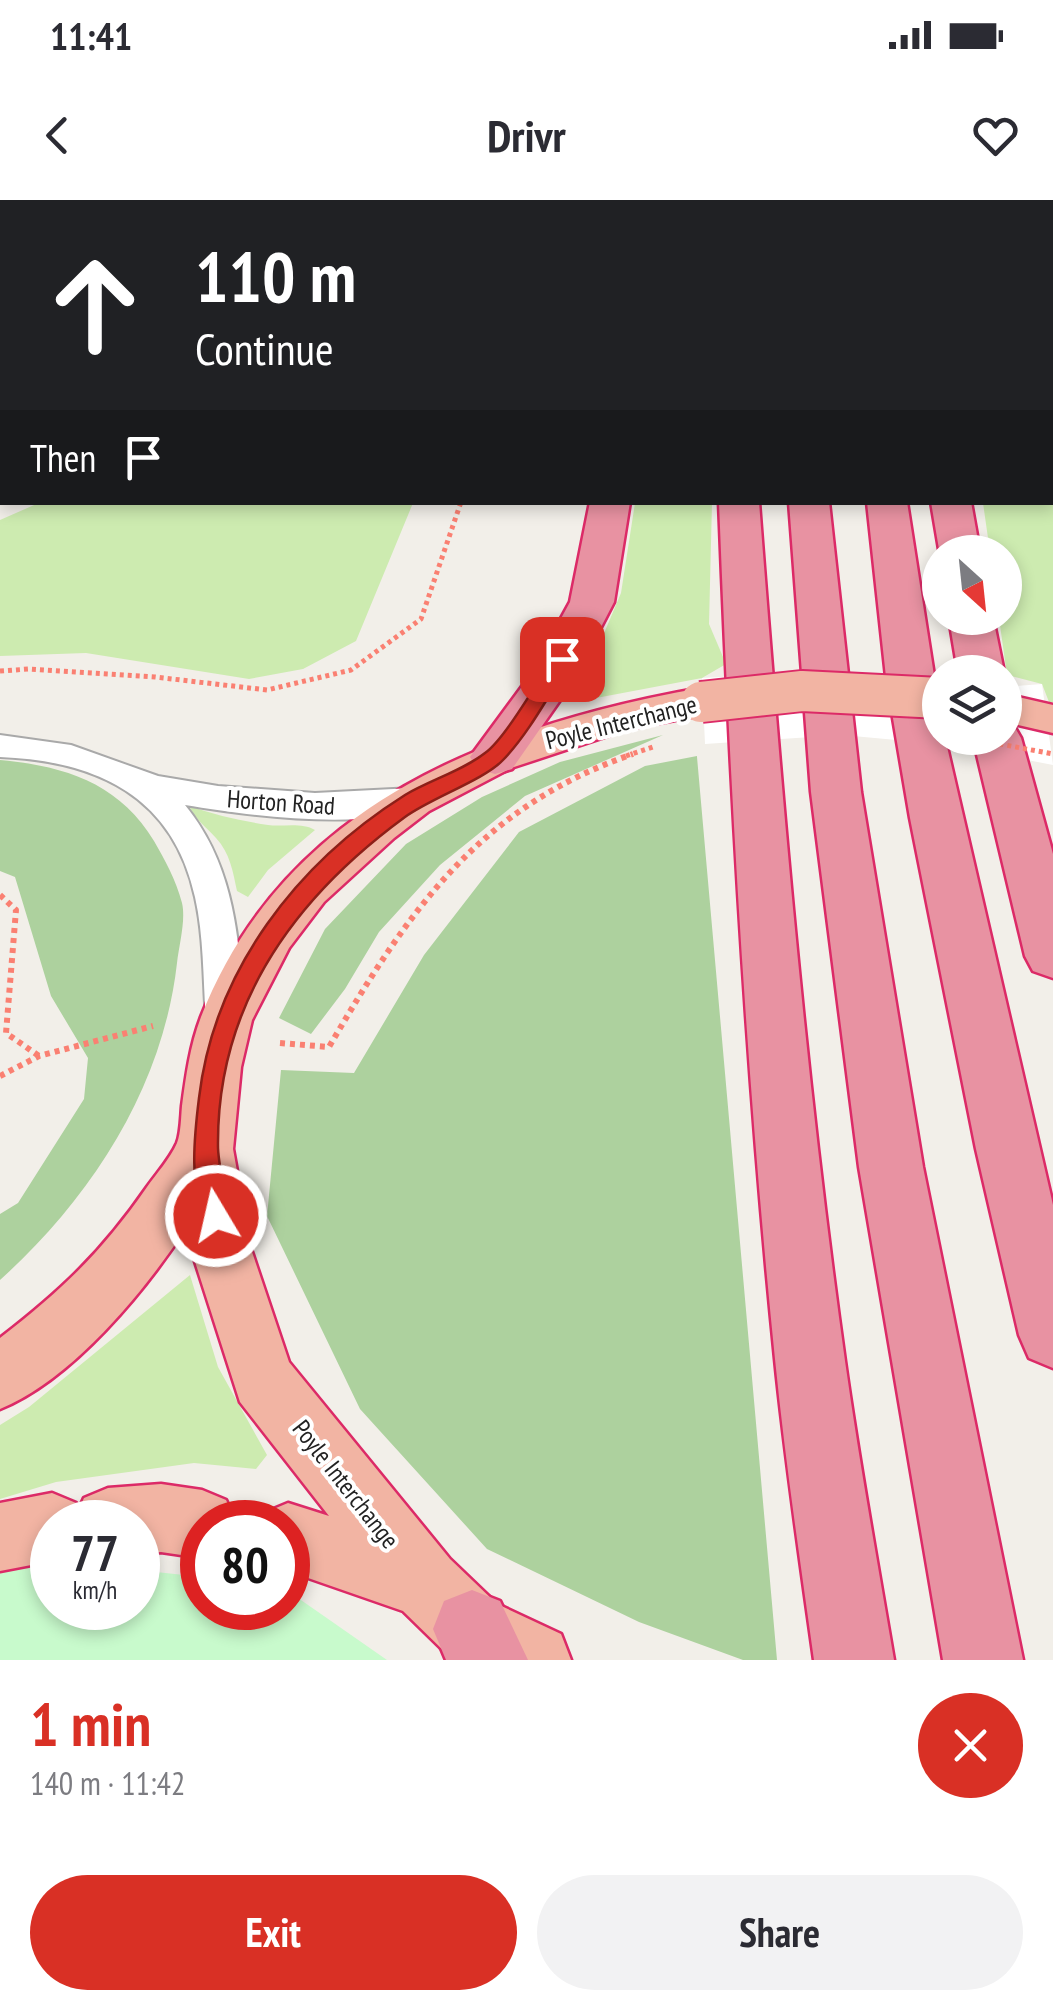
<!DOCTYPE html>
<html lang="en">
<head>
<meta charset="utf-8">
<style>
	:root { --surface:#fff; --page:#f2f2f3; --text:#2b2b33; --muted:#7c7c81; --accent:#d93025 }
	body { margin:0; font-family:"PT Sans Narrow",sans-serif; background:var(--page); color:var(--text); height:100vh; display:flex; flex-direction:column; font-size:38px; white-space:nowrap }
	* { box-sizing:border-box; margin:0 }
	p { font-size:32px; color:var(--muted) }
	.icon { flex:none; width:55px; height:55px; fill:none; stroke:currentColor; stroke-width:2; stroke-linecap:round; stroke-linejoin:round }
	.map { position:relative; height:1460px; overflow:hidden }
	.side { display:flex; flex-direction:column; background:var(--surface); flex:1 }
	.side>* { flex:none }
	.top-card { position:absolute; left:0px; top:0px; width:1055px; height:305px; box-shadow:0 5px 15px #0003; background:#202124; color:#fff; overflow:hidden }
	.needle { width:65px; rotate:153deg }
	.fabs { position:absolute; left:922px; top:335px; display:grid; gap:20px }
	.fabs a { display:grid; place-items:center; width:100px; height:100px; border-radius:50%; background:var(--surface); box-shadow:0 5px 15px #0003; font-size:50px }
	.speed { position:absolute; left:30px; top:1300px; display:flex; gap:20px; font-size:50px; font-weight:700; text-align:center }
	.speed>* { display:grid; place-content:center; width:130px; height:130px; border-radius:50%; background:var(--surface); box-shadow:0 5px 15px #0003; line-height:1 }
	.speed small { font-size:25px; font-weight:400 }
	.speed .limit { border:15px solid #d22; background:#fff; color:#111 }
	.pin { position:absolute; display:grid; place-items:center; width:85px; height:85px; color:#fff; margin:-42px; border-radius:20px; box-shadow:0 5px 15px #0006 }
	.me { position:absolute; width:110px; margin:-55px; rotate:351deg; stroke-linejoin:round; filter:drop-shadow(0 0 8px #0008) }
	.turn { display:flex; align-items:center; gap:35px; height:210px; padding:0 30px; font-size:45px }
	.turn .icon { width:130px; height:130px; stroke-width:2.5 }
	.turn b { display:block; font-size:70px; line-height:85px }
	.then { display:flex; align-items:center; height:95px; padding:0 30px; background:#0003; gap:20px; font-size:38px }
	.round { display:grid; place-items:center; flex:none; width:105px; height:105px; border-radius:52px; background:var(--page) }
	.head { display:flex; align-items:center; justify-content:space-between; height:170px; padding:0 30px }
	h1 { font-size:60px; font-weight:700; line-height:75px; color:var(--accent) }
	.primary-button { display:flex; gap:20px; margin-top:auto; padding:20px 30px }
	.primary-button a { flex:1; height:115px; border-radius:60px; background:var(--accent); color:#fff; font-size:40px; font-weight:700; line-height:115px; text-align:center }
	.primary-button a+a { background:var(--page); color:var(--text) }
	.status { display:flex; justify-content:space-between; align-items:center; height:70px; padding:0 50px; background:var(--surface); direction:ltr }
	.status svg { height:28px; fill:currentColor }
	header { display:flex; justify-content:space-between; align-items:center; height:130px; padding:0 30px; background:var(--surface); font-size:45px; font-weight:700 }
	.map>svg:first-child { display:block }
	.grass { fill:#cdebb0 }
	.forest { fill:#add19e }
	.park { fill:#c8facc }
	.pier { fill:#fff }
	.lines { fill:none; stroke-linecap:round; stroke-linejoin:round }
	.service-casing { stroke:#a9a9a9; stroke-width:5 }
	.tertiary-casing { stroke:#a9a9a9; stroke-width:4 }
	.trunk-casing { stroke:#dc2a67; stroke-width:5 }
	.motorway-casing { stroke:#dc2a67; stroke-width:5 }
	.path-far1 { stroke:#fa8072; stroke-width:5; stroke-dasharray:4 4; stroke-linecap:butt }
	.path { stroke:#fa8072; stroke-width:6; stroke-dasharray:5 5; stroke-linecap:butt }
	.service { fill:#fff; fill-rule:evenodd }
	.tertiary { fill:#fff; fill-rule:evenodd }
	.trunk { fill:#f2b4a3; fill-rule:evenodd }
	.motorway { fill:#e892a2; fill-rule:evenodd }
	.trunk-bridge-casing { stroke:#dc2a67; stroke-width:44; stroke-linecap:butt }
	.path-bridge { stroke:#fa8072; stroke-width:5; stroke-dasharray:4 4; stroke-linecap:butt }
	.trunk-bridge { stroke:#f2b4a3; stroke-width:40 }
	.route { fill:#d93025; stroke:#8d1f18; stroke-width:2.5 }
	.labels { text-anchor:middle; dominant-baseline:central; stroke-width:8; stroke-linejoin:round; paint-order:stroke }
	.street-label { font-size:25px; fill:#222; stroke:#fff }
</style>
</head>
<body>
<div class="status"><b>11:41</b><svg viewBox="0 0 49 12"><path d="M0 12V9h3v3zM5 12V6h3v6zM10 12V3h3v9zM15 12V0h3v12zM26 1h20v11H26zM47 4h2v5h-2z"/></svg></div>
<header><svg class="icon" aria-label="back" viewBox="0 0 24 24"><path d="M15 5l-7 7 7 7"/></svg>Drivr<svg class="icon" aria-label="heart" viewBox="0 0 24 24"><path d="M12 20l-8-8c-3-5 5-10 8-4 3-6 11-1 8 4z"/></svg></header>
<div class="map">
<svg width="1053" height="1460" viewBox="0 0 1053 1460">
	<rect width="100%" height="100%" fill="#f2efe9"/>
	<!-- grass -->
	<g class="grass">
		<path d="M1053,238V502H1049L1042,484L1007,475L999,418H1005V352H990L983,303L1052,302Z"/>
		<path d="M41,302H413V303L356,441L303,469L249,479L86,453L0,456V320Z"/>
		<path d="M635,303H712L709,424L726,464L702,478L575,502L621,393Z"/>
		<path d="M189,606C215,615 241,621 268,625C283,627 302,622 315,630L268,670L248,697L237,691C233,672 230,653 216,638C206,627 196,620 189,606Z"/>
		<path d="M190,1075L218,1167L267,1255L256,1269L194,1263L56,1282L0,1299V1225L29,1207Z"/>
	</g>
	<!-- forest -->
	<g class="forest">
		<path d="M663,535L525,596L440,665L379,732L345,789L311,834L279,818L325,729L406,644L482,597L560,562Z"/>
		<path d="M697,556V557L777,1460H743L639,1422L487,1349L360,1209L267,1016L281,870L354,873L424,755L519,632L645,566Z"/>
		<path d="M0,560C65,566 119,583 154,641C165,660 176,680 182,703C186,720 179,745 177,763C163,887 92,997 0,1080V1014L18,1003L84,899L88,858L51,796L15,677L0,671Z"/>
	</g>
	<!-- park -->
	<path class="park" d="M23,1358L52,1361V1408H138V1370L202,1377V1408H288V1391L387,1460H0V1368Z"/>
	<!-- pier -->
	<path class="pier" d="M814,472L940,538H1005V487L1042,484L1053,565L951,545L842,535L705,544L702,478Z"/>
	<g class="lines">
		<!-- service casing -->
		<g class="service-casing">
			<g id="service">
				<path d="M258,0H267L265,2H257Z"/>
				<rect x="0" y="290" width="2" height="7"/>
			</g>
		</g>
		<!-- tertiary casing -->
		<g class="tertiary-casing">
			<path id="tertiary" d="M0,535L71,545L158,576L218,586L315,593L413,588L425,591L430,600L425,609C356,629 256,617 185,605C237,669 238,742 246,820L240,831L226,836L212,831L206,820C203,779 204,737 195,697C173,596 97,561 0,557Z"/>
		</g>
		<!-- trunk casing -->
		<g class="trunk-casing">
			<g id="trunk">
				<path d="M701,488L716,492L722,502L716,512L629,529L511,568L429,611L394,638L324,702L289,748L252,820L241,867L233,949L251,1049L289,1162L450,1359L497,1404L561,1434L571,1460H458L447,1454L403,1411L288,1371V1322H260L264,1313L288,1303L329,1316L240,1202L191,1049L188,1025C146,1090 72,1180 0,1209V1138C62,1090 102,1052 147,987C156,974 170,959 177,943C181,933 181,917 182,906C186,876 190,846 201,817C284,604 493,525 701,488Z"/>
				<path d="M1005,494L1053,505V533L1005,522Z"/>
				<path d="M161,1284L202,1290L226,1300L236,1322H202V1358L161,1352L138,1354V1322H52V1361L0,1371V1303L52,1293L76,1303L79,1309L84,1298L108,1288Z"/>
			</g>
		</g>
		<!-- motorway casing -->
		<g class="motorway-casing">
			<g id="motorway">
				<rect x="799" y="0" width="30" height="2"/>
				<rect x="915" y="0" width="30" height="2"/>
				<path d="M970,0H1000L1001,2H971Z"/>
				<rect x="1052" y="174" width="1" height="23"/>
				<path d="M590,302H630L614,402L572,483L512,569L495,574L478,569L470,557L529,477L570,402Z"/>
				<path d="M719,302H759C781,589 805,876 845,1161C859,1261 877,1360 894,1460H814C800,1360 785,1259 775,1159C746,874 730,588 719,302Z"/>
				<path d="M789,302H829L861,592L923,967L1023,1460H943L859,967L811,592Z"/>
				<path d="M867,302H907L940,514V538H945L1053,1005V1168L1029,1158L1019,1135L976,949L910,618L886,477Z"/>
				<path d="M931,302H971L980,352L940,355Z"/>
				<path d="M949,418H993L1004,472H958Z"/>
				<path d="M1005,524L1014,526L1021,538L1053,654V778L1033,771L1025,756L973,538H1005Z"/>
				<path d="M472,1390L500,1401L528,1460H446L433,1429L444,1401Z"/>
			</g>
		</g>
		<!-- path-far1 -->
		<g class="path-far1">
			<path d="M0,471L29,469L155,477L267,490L351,470L421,419L461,302"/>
			<path d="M626,556L653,547"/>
		</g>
		<!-- path -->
		<g class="path">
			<path d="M0,695L16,710L6,833L39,856"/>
			<path d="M280,843L329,847C407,713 478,607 633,554"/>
			<path d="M0,876L39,856L153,826"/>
		</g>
		<!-- service -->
		<use href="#service" class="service"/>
		<!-- tertiary -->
		<use href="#tertiary" class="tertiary"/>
		<!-- trunk -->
		<use href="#trunk" class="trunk"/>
		<!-- motorway -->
		<use href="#motorway" class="motorway"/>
		<!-- trunk-bridge casing -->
		<g class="trunk-bridge-casing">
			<path id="trunk-bridge" d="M701,502L802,491L940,498"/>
		</g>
		<!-- path-bridge -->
		<path class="path-bridge" d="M968,538L1053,554"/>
		<!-- trunk-bridge -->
		<use href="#trunk-bridge" class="trunk-bridge"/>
	</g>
	<!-- route -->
	<path class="route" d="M562,453L572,459C551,491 530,532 503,560C484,580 431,598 405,617C293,699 216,805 218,948C219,970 226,994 229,1016L225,1025L216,1028L206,1025C189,986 194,938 199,898C214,770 297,663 405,595C430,580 462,571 485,553C506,538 539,478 556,455Z"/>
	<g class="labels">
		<!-- street labels -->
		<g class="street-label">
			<text transform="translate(621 522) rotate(-14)">Poyle Interchange</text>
			<text transform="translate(281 602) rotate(4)">Horton Road</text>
			<text transform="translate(346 1284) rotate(52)">Poyle Interchange</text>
		</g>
	</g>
</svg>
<div class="fabs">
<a><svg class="needle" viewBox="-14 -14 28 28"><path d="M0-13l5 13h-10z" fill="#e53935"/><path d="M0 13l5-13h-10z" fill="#7c7c81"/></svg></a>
<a><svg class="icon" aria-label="layers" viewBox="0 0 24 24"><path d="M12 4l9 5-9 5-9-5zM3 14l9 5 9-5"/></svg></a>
</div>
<div class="speed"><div>77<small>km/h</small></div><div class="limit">80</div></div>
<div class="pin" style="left:562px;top:459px;background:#d93025"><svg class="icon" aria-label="arrive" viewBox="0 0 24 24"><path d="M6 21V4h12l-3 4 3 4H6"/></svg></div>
<svg class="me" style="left:216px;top:1016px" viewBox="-20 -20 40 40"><circle r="17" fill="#d93025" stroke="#fff" stroke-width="3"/><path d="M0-11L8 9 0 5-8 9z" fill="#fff"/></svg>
<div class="top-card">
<div class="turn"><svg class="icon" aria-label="ahead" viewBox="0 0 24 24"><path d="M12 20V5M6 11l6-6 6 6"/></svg><div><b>110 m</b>Continue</div></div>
<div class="then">Then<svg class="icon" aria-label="arrive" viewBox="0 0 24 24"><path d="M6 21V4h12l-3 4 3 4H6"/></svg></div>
</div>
</div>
<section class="side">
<div class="head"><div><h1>1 min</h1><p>140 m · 11:42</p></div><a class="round" style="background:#d93025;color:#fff"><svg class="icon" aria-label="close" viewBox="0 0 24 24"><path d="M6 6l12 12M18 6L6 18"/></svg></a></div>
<div class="primary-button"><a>Exit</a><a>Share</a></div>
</section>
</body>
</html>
